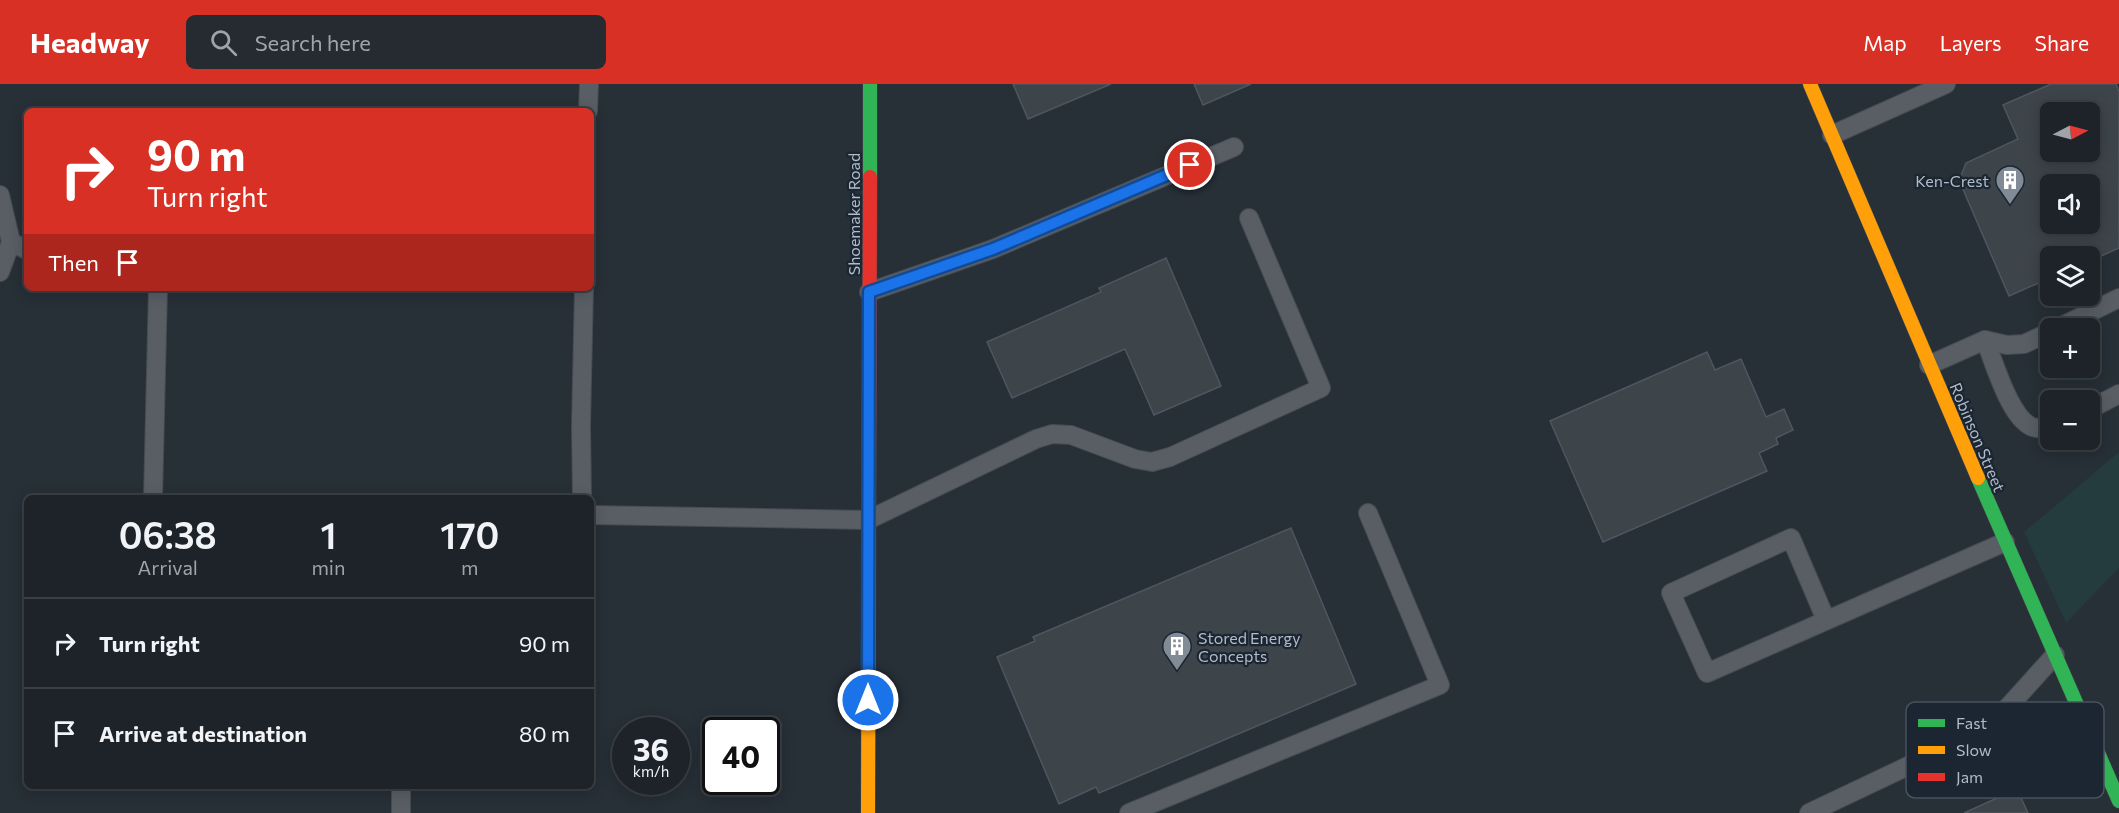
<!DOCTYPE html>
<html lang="en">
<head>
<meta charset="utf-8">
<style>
	:root { --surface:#1d2329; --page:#252b31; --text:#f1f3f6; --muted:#a0a4a8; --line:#3b4046; --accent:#d93025 }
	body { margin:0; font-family:Commissioner,sans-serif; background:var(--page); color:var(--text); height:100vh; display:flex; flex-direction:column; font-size:22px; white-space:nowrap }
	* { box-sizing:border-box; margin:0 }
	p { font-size:20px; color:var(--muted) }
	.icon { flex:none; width:33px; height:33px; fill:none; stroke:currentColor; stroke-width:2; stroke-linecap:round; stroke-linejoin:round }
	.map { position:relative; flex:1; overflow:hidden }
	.drawer { position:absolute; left:24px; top:411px; width:570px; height:294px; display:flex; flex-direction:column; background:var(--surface); border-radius:9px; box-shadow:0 3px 15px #0003,0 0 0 2px var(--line) }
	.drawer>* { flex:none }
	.top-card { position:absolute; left:24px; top:24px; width:570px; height:183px; border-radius:9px; box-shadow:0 3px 15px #0003,0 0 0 2px var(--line); background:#d93025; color:#fff; overflow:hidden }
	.needle { width:39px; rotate:84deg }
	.buttons { position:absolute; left:2040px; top:18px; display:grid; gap:12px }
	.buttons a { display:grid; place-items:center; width:60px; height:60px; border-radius:9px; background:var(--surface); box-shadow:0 3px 15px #0003,0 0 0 2px var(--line); font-size:30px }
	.speed { position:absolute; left:612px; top:633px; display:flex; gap:12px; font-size:30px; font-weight:700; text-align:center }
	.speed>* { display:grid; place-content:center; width:78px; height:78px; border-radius:50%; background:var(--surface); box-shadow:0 3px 15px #0003,0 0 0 2px var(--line); line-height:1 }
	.speed small { font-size:15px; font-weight:400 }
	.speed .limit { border:3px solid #111; border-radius:9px; background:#fff; color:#111 }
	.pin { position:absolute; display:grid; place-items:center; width:51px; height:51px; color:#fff; margin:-26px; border:3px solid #fff; border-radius:50%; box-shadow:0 2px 6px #0007 }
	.me { position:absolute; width:66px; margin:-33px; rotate:0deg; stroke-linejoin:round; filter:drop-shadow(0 0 4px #0008) }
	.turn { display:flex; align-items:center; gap:21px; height:126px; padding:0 24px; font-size:27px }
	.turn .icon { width:78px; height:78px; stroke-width:2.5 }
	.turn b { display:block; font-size:42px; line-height:51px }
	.then { display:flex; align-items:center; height:57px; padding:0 24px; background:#0003; gap:12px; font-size:22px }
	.eta { display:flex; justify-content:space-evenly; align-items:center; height:102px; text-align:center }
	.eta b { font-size:36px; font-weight:600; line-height:42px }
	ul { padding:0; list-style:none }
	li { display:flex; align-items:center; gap:18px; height:90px; padding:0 24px; border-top:2px solid var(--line) }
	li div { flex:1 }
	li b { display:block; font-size:22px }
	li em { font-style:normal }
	header { display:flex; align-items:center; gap:36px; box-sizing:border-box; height:84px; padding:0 30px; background:var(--accent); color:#fff }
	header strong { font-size:28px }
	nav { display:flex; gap:33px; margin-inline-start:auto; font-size:21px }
	.search { width:420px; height:54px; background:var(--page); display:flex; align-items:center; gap:15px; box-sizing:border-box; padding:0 21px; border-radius:9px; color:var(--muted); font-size:22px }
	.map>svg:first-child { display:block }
	.green { fill:#243c3d }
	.building { fill:#3d444a; stroke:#4f565f; stroke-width:1.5; fill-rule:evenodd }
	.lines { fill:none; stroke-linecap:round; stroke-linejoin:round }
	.lane-casing { stroke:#464b52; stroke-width:20 }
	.fast-casing { stroke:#464b52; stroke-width:15 }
	.slow-casing { stroke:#464b52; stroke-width:15 }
	.jam-casing { stroke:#464b52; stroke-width:15 }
	.lane { stroke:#585e64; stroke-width:18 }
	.fast { stroke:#30b455; stroke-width:14 }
	.slow { stroke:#ff9f0a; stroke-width:14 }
	.jam { stroke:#e5322d; stroke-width:14 }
	.route-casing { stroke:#114b97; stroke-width:15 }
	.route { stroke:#1a73e8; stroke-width:10 }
	.labels { text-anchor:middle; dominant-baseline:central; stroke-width:4.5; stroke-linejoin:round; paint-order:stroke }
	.poi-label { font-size:16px; fill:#b1bcc9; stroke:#1b2632; text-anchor:end }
	.street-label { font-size:16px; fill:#b1bcc9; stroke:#1b2632 }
	.key { fill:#1b2632; stroke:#48535f; stroke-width:1.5 }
	.key-label { font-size:16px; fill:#b1bcc9 }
</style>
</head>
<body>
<header>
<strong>Headway</strong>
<div class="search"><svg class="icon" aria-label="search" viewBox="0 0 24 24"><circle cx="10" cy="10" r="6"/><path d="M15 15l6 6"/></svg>Search here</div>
<nav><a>Map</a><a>Layers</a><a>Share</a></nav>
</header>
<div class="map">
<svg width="2119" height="729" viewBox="0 0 2119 729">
	<rect width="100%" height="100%" fill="#272f37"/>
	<!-- green -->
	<path class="green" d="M2119,368V484L2066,539L2024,448Z"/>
	<!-- building -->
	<g class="building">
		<path d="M1013,0H1111L1028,35Z"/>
		<path d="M1194,0H1251L1203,21Z"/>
		<path d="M2051,0H2116L2119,8V164L2090,177V172H2050V194L2009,212L1962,103L1960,94L1966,79L2018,55L2003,21ZM2050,28H2090V68H2050ZM2050,100H2090V140H2050Z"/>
		<path d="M1166,174L1221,302L1154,331L1125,265L1012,314L987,258L1101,208L1099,204Z"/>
		<path d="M1707,268L1715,286L1741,275L1766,333L1784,325L1793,346L1776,354L1778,360L1759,369L1767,387L1603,458L1550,337Z"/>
		<path d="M1291,444L1356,600L1099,709L1096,703L1059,720L997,573L1035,557L1033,553Z"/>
		<path d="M2017,705L2028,729H1964Z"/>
	</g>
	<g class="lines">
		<!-- lane casing -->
		<g class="lane-casing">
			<g id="lane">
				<path d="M588,27L589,0"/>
				<path d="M1832,51L1946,0"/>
				<path d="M0,111L11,158L27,166"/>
				<path d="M0,188L11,158"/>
				<path d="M869,208L993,165L1234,63"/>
				<path d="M2058,244L2119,214"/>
				<path d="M1985,256C1994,277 2011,340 2036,344C2040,344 2047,342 2050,341"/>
				<path d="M1929,281L1985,256L2007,261L2024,260L2050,248"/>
				<path d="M2090,325L2119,310"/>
				<path d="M153,414L158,204"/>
				<path d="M582,414L581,342L584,204"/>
				<path d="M591,431L868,436L1036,355L1052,350L1071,351L1135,375L1152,378L1170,373L1321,304L1249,134"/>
				<path d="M1826,536L1791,454L1671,509L1707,589L2005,458"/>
				<path d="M401,729V702"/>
				<path d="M1129,729L1440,601L1368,429"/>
				<path d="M1809,729L1990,643L2055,571"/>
			</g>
		</g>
		<!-- fast casing -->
		<g class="fast-casing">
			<g id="fast">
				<path d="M870,93V0"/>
				<path d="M1978,394L2119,717"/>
			</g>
		</g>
		<!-- slow casing -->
		<g class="slow-casing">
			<g id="slow">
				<path d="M1810,0L1978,394"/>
				<path d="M868,729L869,387"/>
			</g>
		</g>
		<!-- jam casing -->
		<g class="jam-casing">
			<path id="jam" d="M869,387L870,93"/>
		</g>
		<!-- lane -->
		<use href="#lane" class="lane"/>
		<!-- fast -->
		<use href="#fast" class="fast"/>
		<!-- slow -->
		<use href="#slow" class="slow"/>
		<!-- jam -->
		<use href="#jam" class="jam"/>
	</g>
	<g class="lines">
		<!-- route casing -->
		<g class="route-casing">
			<path id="route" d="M868,616L869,208L993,165L1190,81"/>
		</g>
		<!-- route -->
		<use href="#route" class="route"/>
	</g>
	<!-- icons -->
	<defs>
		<g id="building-pin" transform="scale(1.5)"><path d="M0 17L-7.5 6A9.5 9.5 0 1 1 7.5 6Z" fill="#818b96" stroke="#1b2632"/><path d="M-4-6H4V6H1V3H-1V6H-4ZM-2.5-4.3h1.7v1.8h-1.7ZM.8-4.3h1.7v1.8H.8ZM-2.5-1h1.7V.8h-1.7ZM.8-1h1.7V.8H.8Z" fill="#fff"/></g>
	</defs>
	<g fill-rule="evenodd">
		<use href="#building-pin" x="2010" y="96"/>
		<use href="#building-pin" x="1177" y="562"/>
	</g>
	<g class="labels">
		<!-- poi labels -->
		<g class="poi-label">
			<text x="1989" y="96">Ken-Crest</text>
			<text x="1198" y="553" text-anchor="start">Stored Energy<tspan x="1198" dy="18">Concepts</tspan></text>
		</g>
		<!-- street labels -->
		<g class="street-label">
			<text transform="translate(853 130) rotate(-90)">Shoemaker Road</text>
			<text transform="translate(1978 353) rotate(67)">Robinson Street</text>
		</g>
	</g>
	<!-- legend -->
	<rect x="1906" y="618" width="198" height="96" rx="9" class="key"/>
	<rect x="1918" y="635" width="27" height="8" fill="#30b455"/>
	<rect x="1918" y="662" width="27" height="8" fill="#ff9f0a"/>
	<rect x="1918" y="689" width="27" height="8" fill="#e5322d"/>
	<g class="key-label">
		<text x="1956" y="645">Fast</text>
		<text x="1956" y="672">Slow</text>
		<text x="1956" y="699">Jam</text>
	</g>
</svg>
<div class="buttons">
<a><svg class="needle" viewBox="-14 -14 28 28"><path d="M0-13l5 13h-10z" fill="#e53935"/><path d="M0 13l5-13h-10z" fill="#a0a4a8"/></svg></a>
<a><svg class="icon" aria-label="sound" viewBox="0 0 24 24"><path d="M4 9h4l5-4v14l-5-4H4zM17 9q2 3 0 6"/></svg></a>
<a><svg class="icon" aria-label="layers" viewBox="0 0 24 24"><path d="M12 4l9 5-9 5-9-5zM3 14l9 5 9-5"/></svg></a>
<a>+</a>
<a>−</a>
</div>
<div class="speed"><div>36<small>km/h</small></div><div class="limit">40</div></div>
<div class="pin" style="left:1190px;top:81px;background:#d93025"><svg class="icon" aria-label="arrive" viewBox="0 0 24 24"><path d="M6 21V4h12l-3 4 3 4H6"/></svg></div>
<svg class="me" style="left:868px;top:616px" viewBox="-20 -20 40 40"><circle r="17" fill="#1a73e8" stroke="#fff" stroke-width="3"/><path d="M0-11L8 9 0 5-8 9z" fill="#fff"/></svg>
<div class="top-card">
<div class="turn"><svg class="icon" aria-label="right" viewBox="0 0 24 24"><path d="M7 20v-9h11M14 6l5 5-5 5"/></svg><div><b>90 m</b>Turn right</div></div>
<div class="then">Then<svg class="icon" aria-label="arrive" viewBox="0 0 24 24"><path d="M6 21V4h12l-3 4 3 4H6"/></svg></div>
</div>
<section class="drawer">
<div class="eta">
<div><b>06:38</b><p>Arrival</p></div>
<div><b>1</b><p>min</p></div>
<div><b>170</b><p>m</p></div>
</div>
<ul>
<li><svg class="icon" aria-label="right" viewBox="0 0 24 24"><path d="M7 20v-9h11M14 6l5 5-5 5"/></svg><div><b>Turn right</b></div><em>90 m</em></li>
<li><svg class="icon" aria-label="arrive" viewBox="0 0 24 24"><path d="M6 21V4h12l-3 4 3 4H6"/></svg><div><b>Arrive at destination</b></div><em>80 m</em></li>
</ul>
</section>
</div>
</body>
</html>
